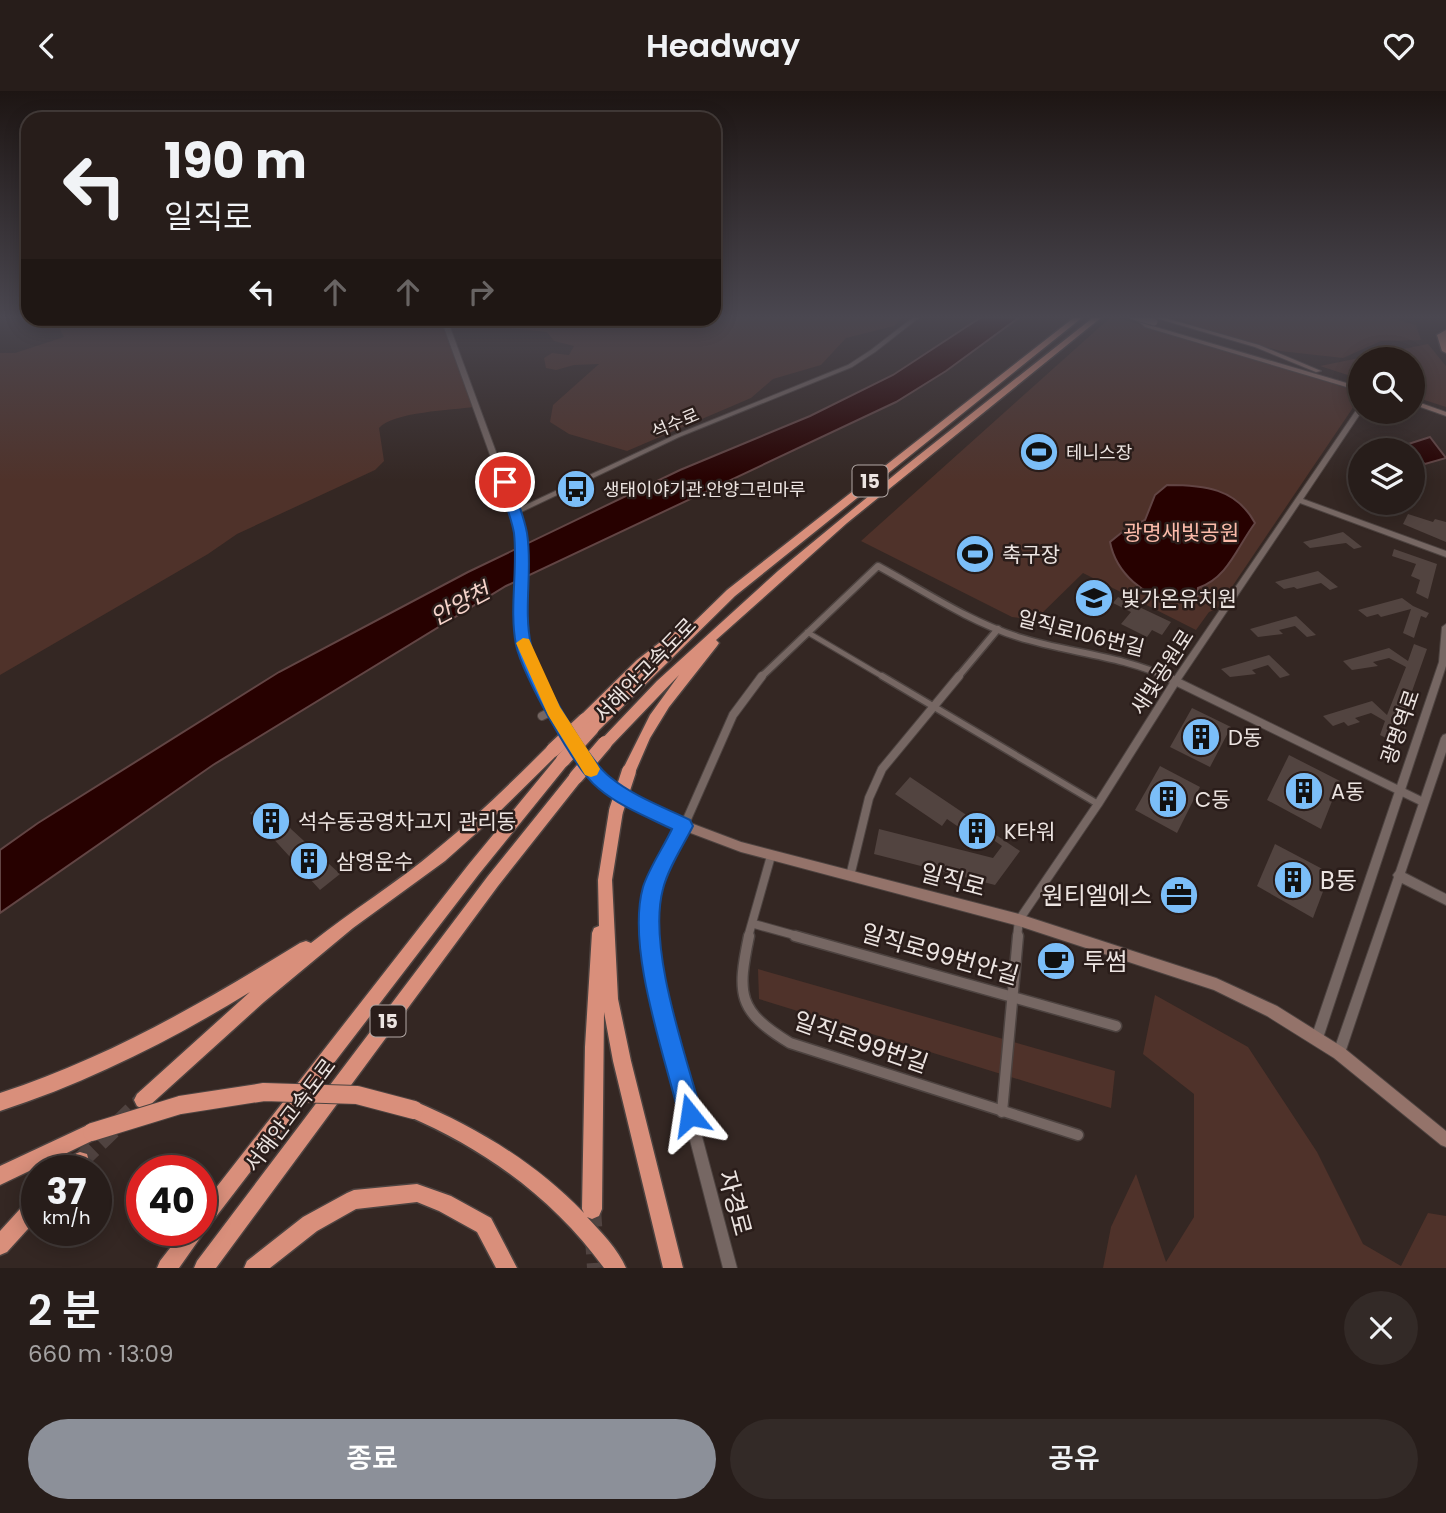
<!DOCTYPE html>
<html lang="ko">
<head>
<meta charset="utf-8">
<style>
	:root { --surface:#271d1a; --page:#332a27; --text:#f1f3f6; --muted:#a4a2a2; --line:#433b39; --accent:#8c9099 }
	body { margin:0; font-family:Poppins,"Noto Sans KR",sans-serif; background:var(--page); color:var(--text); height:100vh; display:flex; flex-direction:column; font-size:26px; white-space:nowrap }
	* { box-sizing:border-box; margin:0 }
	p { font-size:23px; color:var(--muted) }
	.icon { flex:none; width:38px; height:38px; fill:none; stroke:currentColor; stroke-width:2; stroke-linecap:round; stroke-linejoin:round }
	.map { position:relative; height:1177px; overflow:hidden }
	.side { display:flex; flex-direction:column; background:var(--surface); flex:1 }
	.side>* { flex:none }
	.guide { position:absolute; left:21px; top:21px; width:700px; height:214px; border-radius:21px; box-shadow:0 4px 18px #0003,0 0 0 2px var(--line); background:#271d1a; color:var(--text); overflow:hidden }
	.fabs { position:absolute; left:1348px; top:256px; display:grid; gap:14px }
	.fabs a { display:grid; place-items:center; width:77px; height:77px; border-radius:50%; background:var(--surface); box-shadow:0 4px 18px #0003,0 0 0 2px var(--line); font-size:35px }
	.speed { position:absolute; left:21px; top:1064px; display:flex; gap:14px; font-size:35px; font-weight:700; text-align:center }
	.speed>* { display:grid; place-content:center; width:91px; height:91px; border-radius:50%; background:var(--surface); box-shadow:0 4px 18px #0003,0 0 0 2px var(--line); line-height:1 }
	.speed small { font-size:18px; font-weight:400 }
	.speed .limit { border:10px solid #d22; background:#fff; color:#111 }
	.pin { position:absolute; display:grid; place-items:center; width:60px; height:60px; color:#fff; margin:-30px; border:4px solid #fff; border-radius:50%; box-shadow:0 2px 7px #0007 }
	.me { position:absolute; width:77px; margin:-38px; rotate:345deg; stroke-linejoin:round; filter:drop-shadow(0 0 5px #0008) }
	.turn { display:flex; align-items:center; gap:24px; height:147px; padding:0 28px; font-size:32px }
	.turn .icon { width:91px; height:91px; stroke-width:2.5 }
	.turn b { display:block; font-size:49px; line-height:60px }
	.lanes { display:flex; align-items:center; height:66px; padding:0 28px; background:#0003; justify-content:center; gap:35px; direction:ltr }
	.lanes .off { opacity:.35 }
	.round { display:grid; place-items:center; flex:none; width:74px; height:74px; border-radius:37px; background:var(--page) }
	.head { display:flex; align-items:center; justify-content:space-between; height:119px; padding:0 28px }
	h1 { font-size:42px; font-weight:600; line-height:52px }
	.action { display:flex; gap:14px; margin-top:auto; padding:14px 28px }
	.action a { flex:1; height:80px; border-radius:42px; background:var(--accent); color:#fff; font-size:28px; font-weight:600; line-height:80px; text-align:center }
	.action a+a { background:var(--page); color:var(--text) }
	header { display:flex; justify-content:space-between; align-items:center; height:91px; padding:0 28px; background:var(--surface); font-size:32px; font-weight:600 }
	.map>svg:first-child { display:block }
	.green { fill:#4f322a }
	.water { fill:#270100; stroke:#624544; stroke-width:2 }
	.building { fill:#524440 }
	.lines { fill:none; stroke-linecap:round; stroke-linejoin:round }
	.motorway-tunnel { stroke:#504340; stroke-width:18; stroke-dasharray:18 9; stroke-linecap:butt }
	.pedestrian-far1-casing { stroke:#4d4340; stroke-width:7 }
	.pedestrian-casing { stroke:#4d4340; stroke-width:9 }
	.minor-far2-casing { stroke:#4d4340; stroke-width:9 }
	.minor-far1-casing { stroke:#4d4340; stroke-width:10 }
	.minor-casing { stroke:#4d4340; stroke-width:13 }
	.tertiary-casing { stroke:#4d4340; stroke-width:2 }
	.secondary-casing { stroke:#4d4340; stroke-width:2 }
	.motorway-casing { stroke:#4d4340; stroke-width:3 }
	.pedestrian-far1 { stroke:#766763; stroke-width:4.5 }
	.pedestrian { stroke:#766763; stroke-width:6 }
	.minor-far2 { stroke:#766763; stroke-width:6 }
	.minor-far1 { stroke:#766763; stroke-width:8 }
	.minor { stroke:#766763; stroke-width:10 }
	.tertiary { fill:#766763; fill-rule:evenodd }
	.secondary { fill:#94736a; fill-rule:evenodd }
	.motorway { fill:#d98f7b; fill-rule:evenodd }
	.secondary-bridge-casing { stroke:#4d4340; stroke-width:9; stroke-linecap:butt }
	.motorway-bridge-far1-casing { stroke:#4d4340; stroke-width:17; stroke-linecap:butt }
	.motorway-bridge-casing { stroke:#4d4340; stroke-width:20; stroke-linecap:butt }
	.secondary-bridge { stroke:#94736a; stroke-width:7 }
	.motorway-bridge-far1 { stroke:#d98f7b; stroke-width:14 }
	.motorway-bridge { stroke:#d98f7b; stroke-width:18 }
	.route { fill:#1a73e8; stroke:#114b97; stroke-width:2 }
	.slow { fill:#f59e0b }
	.labels { text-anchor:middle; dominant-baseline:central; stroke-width:5; stroke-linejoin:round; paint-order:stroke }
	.far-street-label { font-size:18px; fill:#ece4e1; stroke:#2a1d1a }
	.far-poi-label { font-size:18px; fill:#ece4e1; stroke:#2a1d1a; text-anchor:start }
	.shield { fill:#2a1d1a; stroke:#b2a8a5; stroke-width:2 }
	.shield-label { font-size:19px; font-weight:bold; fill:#ece4e1 }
	.park-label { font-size:21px; fill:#fcbbaa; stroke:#2a1d1a }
	.poi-label { font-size:21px; fill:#ece4e1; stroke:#2a1d1a; text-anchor:start }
	.street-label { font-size:21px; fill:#ece4e1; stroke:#2a1d1a }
	.water-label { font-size:23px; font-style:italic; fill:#f6d4cb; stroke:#2a1d1a }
	.near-street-label { font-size:24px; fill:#ece4e1; stroke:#2a1d1a }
	.near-poi-label { font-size:24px; fill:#ece4e1; stroke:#2a1d1a; text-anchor:start }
</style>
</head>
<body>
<header><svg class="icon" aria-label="back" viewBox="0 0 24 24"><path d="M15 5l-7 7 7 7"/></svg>Headway<svg class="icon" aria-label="heart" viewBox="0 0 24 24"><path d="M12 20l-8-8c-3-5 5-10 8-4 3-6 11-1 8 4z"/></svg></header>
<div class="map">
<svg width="1446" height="1177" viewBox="0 0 1446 1177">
	<rect width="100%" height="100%" fill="#342723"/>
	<!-- green -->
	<g class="green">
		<path d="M714,225H904L894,235L846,247L821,274L773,288L751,307L627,360L569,343L550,331L553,314L599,273L574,274L556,279L546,277L544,267L552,262L569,264L574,255L554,250L547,241L500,236L483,228H714Z"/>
		<path d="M1112,225L1360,301V306L1346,327L1217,518L1209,521L1196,539L1083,482L1035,529L1012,526L861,450Z"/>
		<path d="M1173,225H1383L1416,234L1421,249L1381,250L1343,267L1280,260L1197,236Z"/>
		<path d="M55,228H442L450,241L474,316C453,319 392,321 379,337L384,370L375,379L237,443L208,463L0,584V262H15L64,246Z"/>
		<path d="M1428,253L1446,275V316L1412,305V268H1360V288L1320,275Z"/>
		<path d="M758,878L1115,980L1111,1017L759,908Z"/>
		<path d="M1155,904L1248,956L1317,1061L1363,1153L1401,1175L1428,1122L1446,1125V1177H1103L1111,1136L1136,1083L1166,1171L1194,1126V1003L1143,963Z"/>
	</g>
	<!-- water -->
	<g class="water">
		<path d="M983,225H1021L946,280L896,311L506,495L213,674L0,822V759L38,732L279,581L468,481L680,379L810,325L893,284Z"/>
		<path d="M1430,346L1446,367L1425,373L1412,363V359L1402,355Z"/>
		<path d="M1167,394C1204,394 1236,397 1255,432C1237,456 1228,487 1198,497L1197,506C1190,508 1182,512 1175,511C1144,506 1116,482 1110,451L1126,438L1145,429L1155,404Z"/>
	</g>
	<!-- building -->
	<g class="building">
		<path d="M1408,423L1433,431L1435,428L1446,431V451L1403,433Z"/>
		<path d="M1343,441L1362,456L1354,458L1346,452L1310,457L1303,451Z"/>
		<path d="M1394,458L1437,473L1428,508L1416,502L1420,489L1411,485L1416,473L1392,465Z"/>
		<path d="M1318,480L1338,496L1330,499L1321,492L1297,498L1294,496L1284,498L1275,491Z"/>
		<path d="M1118,506L1171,531L1162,544L1152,539L1147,546L1121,533L1131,521L1113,512Z"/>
		<path d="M1402,507L1413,515L1429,522L1426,527L1421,525L1414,547L1403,542L1411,518L1381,526L1378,523L1367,526L1358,519Z"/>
		<path d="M1296,525L1316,544L1307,546L1295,535L1279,539L1283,543L1258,546L1250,538Z"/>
		<path d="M1414,553L1427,558L1394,651L1380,644L1385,630L1371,622L1355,627L1360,631L1348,635L1344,631L1333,635L1323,625L1372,610L1387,624L1406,576L1389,567L1373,571L1378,575L1352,579L1343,570L1389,557L1408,570Z"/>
		<path d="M1269,564L1290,584L1280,587L1268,574L1252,579L1256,583L1230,586L1221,578Z"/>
		<path d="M1192,617L1231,636L1210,676L1170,656Z"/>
		<path d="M1289,664L1340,690L1321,738L1267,709Z"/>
		<path d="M1160,675L1200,696L1177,742L1135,719Z"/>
		<path d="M910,686L1020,760L995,794L874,763L879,738L993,767L1002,755L982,741L976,748L947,728L942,735L895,703Z"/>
		<path d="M269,710L291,738L340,783L320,799L250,722Z"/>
		<path d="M1275,753L1330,782L1313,827L1257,795Z"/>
	</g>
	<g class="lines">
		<!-- motorway-tunnel -->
		<g class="motorway-tunnel">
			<path d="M80,1070L143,1009"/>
			<path d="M592,1118L596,1177"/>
		</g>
		<!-- pedestrian-far1 casing -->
		<g class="pedestrian-far1-casing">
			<path id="pedestrian-far1" d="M807,541L885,587"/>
		</g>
		<!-- pedestrian casing -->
		<g class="pedestrian-casing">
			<path id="pedestrian" d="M882,585L1098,713"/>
		</g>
		<!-- minor-far2 casing -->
		<g class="minor-far2-casing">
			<g id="minor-far2">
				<path d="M760,587L878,475C924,500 968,530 1018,546C1068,562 1120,564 1169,587"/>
				<path d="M957,587L998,538"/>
			</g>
		</g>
		<!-- minor-far1 casing -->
		<g class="minor-far1-casing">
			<g id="minor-far1">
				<path d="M1165,585L1423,711"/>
				<path d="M542,625L554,619"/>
				<path d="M684,735L733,624L762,585"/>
				<path d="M850,785L869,707L882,678L959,585"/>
				<path d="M754,833L801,846"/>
				<path d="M748,846L771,765"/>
				<path d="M1017,846L1019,829L1098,713L1175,591"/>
			</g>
		</g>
		<!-- minor casing -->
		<g class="minor-casing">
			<g id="minor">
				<path d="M749,845C737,903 737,920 790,952L1078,1044"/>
				<path d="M795,845L1116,935"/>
				<path d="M1002,1021L1018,845"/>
			</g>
		</g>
		<!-- tertiary casing -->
		<g class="tertiary-casing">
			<g id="tertiary">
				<path d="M915,225H921L875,261L852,276L679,346L515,424L511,422L441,228H447L517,418L675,344L848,274L871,259Z"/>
				<path d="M1360,316V320H1362L1303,408L1446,460V466L1300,412L1178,593H1172L1171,591L1172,589L1357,318Z"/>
				<path d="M1446,533V575L1323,947L1321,951L1317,953L1313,951L1311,947L1439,571L1442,536Z"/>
				<path d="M1446,643V661L1405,782L1446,803V814L1402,792L1345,962L1343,966L1339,968L1335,966L1333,962L1394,786L1393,784L1396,780L1441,647L1443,644Z"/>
				<path d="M684,731L688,732L689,735L658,798L654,813L656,858L671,929L737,1177H723L659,929L644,858V813L648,797L680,732Z"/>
			</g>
		</g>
		<!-- secondary casing -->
		<g class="secondary-casing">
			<g id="secondary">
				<path d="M1142,225H1148L1144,230L1149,234L1360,296V300L1145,236L1138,230Z"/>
				<path d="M1149,225H1158L1259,254L1321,280L1316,281L1255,256Z"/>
				<path d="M1412,309L1446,321V325L1412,313Z"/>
				<path d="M512,420H518L519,422L524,441V521L529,556L558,617L592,672L622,699L688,731L741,751L1019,823L1216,887L1277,915L1344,957L1446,1040V1056L1441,1054L1334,967L1267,925L1214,899L1019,835L741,761L680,738L614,705L584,678L550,622L519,556L516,521V441L511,422Z"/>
			</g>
		</g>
		<!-- motorway casing -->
		<g class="motorway-casing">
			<g id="motorway">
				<path d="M1076,225H1084L735,505L597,641H587L586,637L587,633H580L579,629L580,625L637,569L672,542L676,541L681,544L727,499ZM660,564L608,614L645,575Z"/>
				<path d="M1095,225H1103L847,432L716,549L719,552L717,555L669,616L650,647L634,684L629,686L624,684L622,680L650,624L679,584L610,656L605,657L600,656L598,652L657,590L778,480L904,376Z"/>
				<path d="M1446,239V262L1442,260L1437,244Z"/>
				<path d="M553,654L558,655L560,659L558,663L491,729L445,770L353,837L264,911L149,1015L143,1018L137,1015L134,1009L137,1003L250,901C170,950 89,991 0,1020V1002C108,967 204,911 300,852L306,850L311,852C352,819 397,792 437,758C476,726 512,691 548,655Z"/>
				<path d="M563,663L568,665L570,669L568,673L479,783L205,1140L179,1177H157L160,1170L184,1139H201V1116L469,773L558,665Z"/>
				<path d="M576,680L581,682L583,686L581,690L498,795L216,1177H194L197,1170L488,785L571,682Z"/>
				<path d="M616,714L621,716L623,720L612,789L618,908L631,970L683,1177H663L613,970L604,921L602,1118L599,1125L592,1128L587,1126C601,1141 618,1158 626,1177H604C553,1107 486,1059 408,1025L405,1019L408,1013L414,1010C478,1037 536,1072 584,1122L582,1118L585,956L592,842L594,837L599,835L598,789L609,720L611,716Z"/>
				<path d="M92,1032L98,1035L101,1041L98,1047L0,1094V1075Z"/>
				<path d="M80,1061L87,1063L89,1070L84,1080H62C65,1071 71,1064 80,1061Z"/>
				<path d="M417,1093L451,1105L491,1127L517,1177H496L477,1141L439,1120L417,1111L356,1118L317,1140L270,1177H244L247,1170L303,1126L347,1102L354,1099Z"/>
				<path d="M37,1105V1128L7,1161L0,1164V1140L30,1107Z"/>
			</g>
		</g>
		<!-- pedestrian-far1 -->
		<use href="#pedestrian-far1" class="pedestrian-far1"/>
		<!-- pedestrian -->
		<use href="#pedestrian" class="pedestrian"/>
		<!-- minor-far2 -->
		<use href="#minor-far2" class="minor-far2"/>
		<!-- minor-far1 -->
		<use href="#minor-far1" class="minor-far1"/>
		<!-- minor -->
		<use href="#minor" class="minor"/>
		<!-- tertiary -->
		<use href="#tertiary" class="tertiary"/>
		<!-- secondary -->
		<use href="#secondary" class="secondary"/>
		<!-- motorway -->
		<use href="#motorway" class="motorway"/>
		<!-- secondary-bridge casing -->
		<g class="secondary-bridge-casing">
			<path id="secondary-bridge" d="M1133,225L1154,231"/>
		</g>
		<!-- motorway-bridge-far1 casing -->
		<g class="motorway-bridge-far1-casing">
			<g id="motorway-bridge-far1">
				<path d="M553,659L585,629"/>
				<path d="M563,669L592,637"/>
				<path d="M576,686L605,652"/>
				<path d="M616,720L629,680"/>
			</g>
		</g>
		<!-- motorway-bridge casing -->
		<g class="motorway-bridge-casing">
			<path id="motorway-bridge" d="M92,1041L180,1014L264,1001L357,1004L414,1019"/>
		</g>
		<!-- secondary-bridge -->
		<use href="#secondary-bridge" class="secondary-bridge"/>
		<!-- motorway-bridge-far1 -->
		<use href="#motorway-bridge-far1" class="motorway-bridge-far1"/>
		<!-- motorway-bridge -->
		<use href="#motorway-bridge" class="motorway-bridge"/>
	</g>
	<!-- sky -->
	<linearGradient id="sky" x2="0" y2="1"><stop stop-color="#1d1513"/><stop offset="0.58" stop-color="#4a4750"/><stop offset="1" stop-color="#4a4750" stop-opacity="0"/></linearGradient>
	<rect width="1446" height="390" fill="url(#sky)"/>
	<!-- route -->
	<path class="route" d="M505,387L511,391C516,407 524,425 527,442C533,479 523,517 531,554C537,582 588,669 610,686C633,705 663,716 690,729L693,735C683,755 668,777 663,798C647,857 686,964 702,1024L698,1032L690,1036L682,1032L679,1024C664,963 626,856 643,796C649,777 663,757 672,738C647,726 619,715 598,697C575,679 522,583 516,554C509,517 518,479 514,442C511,425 503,407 498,391Z"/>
	<!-- slow -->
	<path class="slow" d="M523,547L529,548L560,616L597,673L600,678L597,684L591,686L585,684L548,624L516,552Z"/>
	<!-- icons -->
	<defs>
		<g id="stadium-disc" transform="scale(2.0125)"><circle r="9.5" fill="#7bbef8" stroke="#2a1d1a"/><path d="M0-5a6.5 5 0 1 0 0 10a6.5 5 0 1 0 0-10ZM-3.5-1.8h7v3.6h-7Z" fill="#111"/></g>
		<g id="bus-disc" transform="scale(2.0125)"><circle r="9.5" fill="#7bbef8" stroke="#2a1d1a"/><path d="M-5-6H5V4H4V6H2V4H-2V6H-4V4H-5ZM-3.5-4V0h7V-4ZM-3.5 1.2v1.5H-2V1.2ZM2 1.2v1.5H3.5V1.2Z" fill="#111"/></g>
		<g id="school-disc" transform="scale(2.0125)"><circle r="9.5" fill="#7bbef8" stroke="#2a1d1a"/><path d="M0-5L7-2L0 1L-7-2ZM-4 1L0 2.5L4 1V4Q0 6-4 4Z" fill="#111"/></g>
		<g id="building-disc" transform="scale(2.0125)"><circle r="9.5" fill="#7bbef8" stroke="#2a1d1a"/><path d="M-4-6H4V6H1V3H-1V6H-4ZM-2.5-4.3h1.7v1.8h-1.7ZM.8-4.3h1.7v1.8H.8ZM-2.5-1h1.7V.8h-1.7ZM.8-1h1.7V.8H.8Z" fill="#111"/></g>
		<g id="office-disc" transform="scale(2.0125)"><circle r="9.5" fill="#7bbef8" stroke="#2a1d1a"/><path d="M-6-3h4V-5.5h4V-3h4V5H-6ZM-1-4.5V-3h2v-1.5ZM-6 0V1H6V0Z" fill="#111"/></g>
		<g id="cafe-disc" transform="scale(2.0125)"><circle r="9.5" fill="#7bbef8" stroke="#2a1d1a"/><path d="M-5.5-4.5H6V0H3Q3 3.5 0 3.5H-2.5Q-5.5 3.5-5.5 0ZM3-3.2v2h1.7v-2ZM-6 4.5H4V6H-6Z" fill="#111"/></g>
	</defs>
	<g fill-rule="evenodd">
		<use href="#stadium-disc" x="1039" y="361"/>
		<use href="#bus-disc" x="576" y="398"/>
		<use href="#stadium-disc" x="975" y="463"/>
		<use href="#school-disc" x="1094" y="507"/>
		<use href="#building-disc" x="1201" y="646"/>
		<use href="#building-disc" x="1304" y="700"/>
		<use href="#building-disc" x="1168" y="708"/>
		<use href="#building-disc" x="271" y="730"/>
		<use href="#building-disc" x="977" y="740"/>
		<use href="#building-disc" x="309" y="770"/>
		<use href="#building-disc" x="1293" y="789"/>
		<use href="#office-disc" x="1179" y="804"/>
		<use href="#cafe-disc" x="1056" y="870"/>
	</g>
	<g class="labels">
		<!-- far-street labels -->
		<g class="far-street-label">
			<text transform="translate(675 332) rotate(-23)">석수로</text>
		</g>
		<!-- far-poi labels -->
		<g class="far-poi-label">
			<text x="1066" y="361">테니스장</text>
			<text x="603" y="398">생태이야기관.안양그린마루</text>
		</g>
		<!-- shield labels -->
		<g class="shield">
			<rect x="852.5" y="374.5" width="35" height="31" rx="5"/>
			<rect x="370.5" y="914.5" width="35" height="31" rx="5"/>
		</g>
		<g class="shield-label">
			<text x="870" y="390">15</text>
			<text x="388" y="930">15</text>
		</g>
		<!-- park labels -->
		<g class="park-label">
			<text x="1181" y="441">광명새빛공원</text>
		</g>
		<!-- poi labels -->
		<g class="poi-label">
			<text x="1002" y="463">축구장</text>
			<text x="1121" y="507">빛가온유치원</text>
			<text x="1228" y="646">D동</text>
			<text x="1331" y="700">A동</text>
			<text x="1195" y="708">C동</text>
			<text x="298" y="730">석수동공영차고지 관리동</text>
			<text x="1004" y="740">K타워</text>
			<text x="336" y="770">삼영운수</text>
		</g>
		<!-- street labels -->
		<g class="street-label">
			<text transform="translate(1081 542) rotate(14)">일직로106번길</text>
			<text transform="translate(645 579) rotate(-46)">서해안고속도로</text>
			<text transform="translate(1162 581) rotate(-57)">새빛공원로</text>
			<text transform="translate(1400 636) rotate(-71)">광명역로</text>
			<text transform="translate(290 1024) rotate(-53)">서해안고속도로</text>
		</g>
		<!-- water labels -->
		<g class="water-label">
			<text transform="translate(460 513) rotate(-28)">안양천</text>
		</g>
		<!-- near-street labels -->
		<g class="near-street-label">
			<text transform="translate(953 789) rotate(15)">일직로</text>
			<text transform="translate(940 863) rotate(16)">일직로99번안길</text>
			<text transform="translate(861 951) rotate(19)">일직로99번길</text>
			<text transform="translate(735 1112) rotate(75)">자경로</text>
		</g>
		<!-- near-poi labels -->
		<g class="near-poi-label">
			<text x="1320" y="789">B동</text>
			<text x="1152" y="804" text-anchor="end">원티엘에스</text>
			<text x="1083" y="870">투썸</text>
		</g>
	</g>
</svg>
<div class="fabs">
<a><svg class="icon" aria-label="search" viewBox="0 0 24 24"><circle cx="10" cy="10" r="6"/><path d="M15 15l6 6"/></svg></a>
<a><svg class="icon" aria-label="layers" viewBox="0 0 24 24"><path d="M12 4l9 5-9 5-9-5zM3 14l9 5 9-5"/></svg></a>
</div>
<div class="speed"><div>37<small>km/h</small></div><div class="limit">40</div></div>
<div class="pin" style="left:505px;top:391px;background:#d93025"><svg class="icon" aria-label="arrive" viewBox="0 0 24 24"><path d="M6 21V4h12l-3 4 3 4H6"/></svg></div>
<svg class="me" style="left:690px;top:1024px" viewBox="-20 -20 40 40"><path d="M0-17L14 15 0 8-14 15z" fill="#1a73e8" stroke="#fff" stroke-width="4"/></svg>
<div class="guide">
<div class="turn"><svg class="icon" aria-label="left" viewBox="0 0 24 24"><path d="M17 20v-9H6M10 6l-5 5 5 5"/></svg><div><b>190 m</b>일직로</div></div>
<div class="lanes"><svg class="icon" aria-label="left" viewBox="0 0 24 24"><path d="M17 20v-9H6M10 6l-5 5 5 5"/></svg><svg class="icon off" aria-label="ahead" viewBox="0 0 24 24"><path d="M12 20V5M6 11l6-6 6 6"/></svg><svg class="icon off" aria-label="ahead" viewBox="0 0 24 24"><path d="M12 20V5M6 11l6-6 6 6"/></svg><svg class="icon off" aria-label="right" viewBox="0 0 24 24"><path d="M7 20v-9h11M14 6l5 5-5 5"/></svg></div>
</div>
</div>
<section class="side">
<div class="head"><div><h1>2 분</h1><p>660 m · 13:09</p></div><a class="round"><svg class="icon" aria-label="close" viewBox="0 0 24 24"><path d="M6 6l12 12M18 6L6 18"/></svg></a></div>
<div class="action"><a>종료</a><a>공유</a></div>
</section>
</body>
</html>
